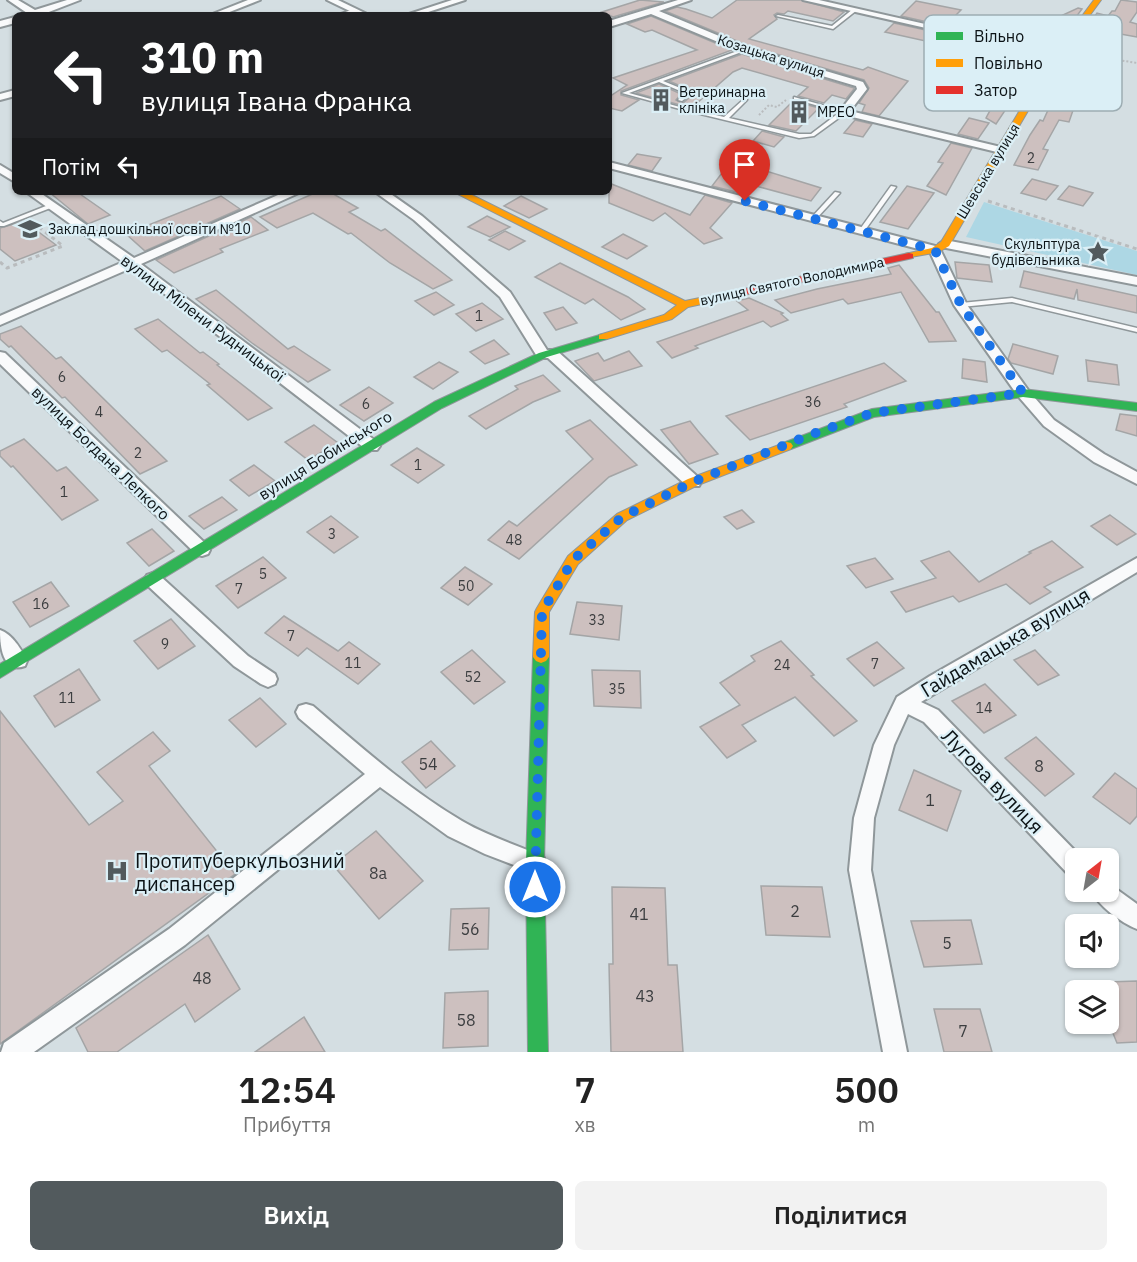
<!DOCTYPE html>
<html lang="uk">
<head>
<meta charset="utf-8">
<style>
	:root { --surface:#fff; --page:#f2f2f2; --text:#222; --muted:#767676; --accent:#525a5d }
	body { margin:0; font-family:"IBM Plex Sans",sans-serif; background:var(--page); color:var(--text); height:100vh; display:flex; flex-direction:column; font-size:22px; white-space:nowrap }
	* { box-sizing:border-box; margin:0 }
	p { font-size:20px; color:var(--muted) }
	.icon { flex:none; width:33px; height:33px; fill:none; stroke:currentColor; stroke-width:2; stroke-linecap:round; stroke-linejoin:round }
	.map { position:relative; height:1052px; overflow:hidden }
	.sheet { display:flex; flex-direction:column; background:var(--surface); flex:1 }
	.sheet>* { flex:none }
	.top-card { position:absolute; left:12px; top:12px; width:600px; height:183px; border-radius:9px; box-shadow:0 2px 4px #0004; background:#202124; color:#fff; overflow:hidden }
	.needle { width:39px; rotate:31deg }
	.fabs { position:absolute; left:1065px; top:848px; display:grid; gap:12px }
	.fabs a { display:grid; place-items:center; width:54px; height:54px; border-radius:9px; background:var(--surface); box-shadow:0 2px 4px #0004; font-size:30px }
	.pin { position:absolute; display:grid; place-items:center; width:51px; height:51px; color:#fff; margin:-62px -26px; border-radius:50% 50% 50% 0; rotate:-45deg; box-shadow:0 0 6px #0007 }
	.pin .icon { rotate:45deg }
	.me { position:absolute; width:66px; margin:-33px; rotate:0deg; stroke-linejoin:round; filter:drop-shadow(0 0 4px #0008) }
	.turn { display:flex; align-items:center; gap:21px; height:126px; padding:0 30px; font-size:27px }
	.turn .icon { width:78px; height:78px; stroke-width:2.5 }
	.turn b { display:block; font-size:42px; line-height:51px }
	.then { display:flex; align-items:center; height:57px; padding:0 30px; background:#0003; gap:12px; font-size:22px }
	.eta { display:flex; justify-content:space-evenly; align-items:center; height:102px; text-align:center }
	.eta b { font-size:36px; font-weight:600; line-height:42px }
	.action { display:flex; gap:12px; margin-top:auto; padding:12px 30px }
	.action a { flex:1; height:69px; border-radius:9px; background:var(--accent); color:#fff; font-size:24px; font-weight:600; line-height:69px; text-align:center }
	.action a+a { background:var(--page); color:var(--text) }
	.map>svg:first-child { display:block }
	.green { fill:#add7e4 }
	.building { fill:#cdc0bf; stroke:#a4a5a6; stroke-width:1.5 }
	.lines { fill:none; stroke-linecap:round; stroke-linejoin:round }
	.lane-casing { stroke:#8f979a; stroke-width:3 }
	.street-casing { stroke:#8f979a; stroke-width:4 }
	.fast-casing { stroke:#8f979a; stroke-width:2 }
	.slow-casing { stroke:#8f979a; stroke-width:2 }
	.jam-casing { stroke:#8f979a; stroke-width:2 }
	.path-far1 { stroke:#b9bcbe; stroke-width:2; stroke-dasharray:2 2; stroke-linecap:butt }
	.path { stroke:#b9bcbe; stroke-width:3; stroke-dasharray:4 4; stroke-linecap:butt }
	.lane { fill:#f9fafb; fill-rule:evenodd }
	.street { fill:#f9fafb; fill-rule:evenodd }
	.fast { fill:#30b455; fill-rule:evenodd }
	.slow { fill:#ff9f0a; fill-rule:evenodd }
	.jam { fill:#e5322d; fill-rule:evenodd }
	.route { stroke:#1a73e8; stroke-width:10; stroke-dasharray:0 18 }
	.labels { text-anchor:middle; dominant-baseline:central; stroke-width:4.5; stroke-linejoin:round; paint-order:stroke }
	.far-street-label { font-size:14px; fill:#0c1316; stroke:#dbeff6 }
	.far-poi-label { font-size:14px; fill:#0c1316; stroke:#dbeff6; text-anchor:start }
	.number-label { font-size:14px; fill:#3c3e40 }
	.street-label { font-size:16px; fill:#0c1316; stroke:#dbeff6 }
	.near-number-label { font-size:16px; fill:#3c3e40 }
	.near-street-label { font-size:20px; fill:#0c1316; stroke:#dbeff6 }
	.near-poi-label { font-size:20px; fill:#0c1316; stroke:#dbeff6; text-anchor:start }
	.key { fill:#dbeff6; stroke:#9dadb3; stroke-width:1.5 }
	.key-label { font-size:16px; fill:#0c1316 }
</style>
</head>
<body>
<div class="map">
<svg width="1137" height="1052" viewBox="0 0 1137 1052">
	<rect width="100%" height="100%" fill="#d4dee2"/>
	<!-- green -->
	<path class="green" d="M984,202L1137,251V275L966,237Z"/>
	<!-- building -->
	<g class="building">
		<path d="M640,0L664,2L613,17L602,12Z"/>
		<path d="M737,0H801L844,12L833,21L788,11L784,14L777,13L774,15L777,19L749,39L863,70L868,67L908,81L879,116L862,112L865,105L859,103L869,88L864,80L749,46L665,11L677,7L686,9L712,18Z"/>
		<path d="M1121,0L1137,2V12L1130,22L1137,24V37L1087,28L1097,13L1108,16L1112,11H1115Z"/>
		<path d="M916,1L961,10L945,26L901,16Z"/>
		<path d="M1078,8L1082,9L1070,25L1050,21Z"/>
		<path d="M651,16L732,50L621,91V95L639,100L622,111L609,108V97L627,85L613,78L697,50L652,30L645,32L627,24Z"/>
		<path d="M894,23L939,33L930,42L885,32Z"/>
		<path d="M742,54L854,88V89L846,99L832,95L824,103L798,96L808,87L742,68L733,72L689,110L688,107L636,93L659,84L681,94L676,100L683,103L691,96L692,91L669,81Z"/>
		<path d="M1016,62L1041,66L1031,82H1024L996,124L986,118Z"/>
		<path d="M1058,68L1082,72L1079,93L1069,122L1059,120L1043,149L1048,150L1038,170L1014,165L1030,135L1040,120L1043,121L1059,86L1049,85Z"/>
		<path d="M793,101L819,108L796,131L769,125Z"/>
		<path d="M969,118L989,123L978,139L958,134Z"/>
		<path d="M855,120L872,124L863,137L844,133Z"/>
		<path d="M762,131L784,137L774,147L753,141Z"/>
		<path d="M951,143L972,148L946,195L927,186L943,163L938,162Z"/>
		<path d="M637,154L661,158L652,171L628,165Z"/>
		<path d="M750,166L821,188L811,201L756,186L752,191L745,188L740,193L712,186L725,169L742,173Z"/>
		<path d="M1032,179L1058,186L1046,200L1021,193Z"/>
		<path d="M609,183L690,215L705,195L732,203L710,228L722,238L704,244L665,213L653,221L609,203Z"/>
		<path d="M907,186L934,193L908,229L880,222Z"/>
		<path d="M1069,186L1093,193L1083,206L1058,199Z"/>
		<path d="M49,192H77L110,215L88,224Z"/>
		<path d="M317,192H330L358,208L349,212L381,231L385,229L452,280L433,289L390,263L351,233L348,234L313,213L277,228L260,217Z"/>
		<path d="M221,196L240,209L145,251L126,234Z"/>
		<path d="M521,196L547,209L529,218L504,206Z"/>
		<path d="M487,216L510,227L490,237L468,227Z"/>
		<path d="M251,217L268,230L220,249L223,252L174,273L156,260Z"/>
		<path d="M24,221L56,245L15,261L0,249V228Z"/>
		<path d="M505,231L525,241L509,250L489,240Z"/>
		<path d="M623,234L647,246L627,259L602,247Z"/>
		<path d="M955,262L989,265L992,282L957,278Z"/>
		<path d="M560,263L628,297L645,309L621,320L593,299L585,304L535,277Z"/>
		<path d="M899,265L936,312H939L956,341L929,342L901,292L848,304L843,299L791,313L775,300L817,289L891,274L888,268Z"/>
		<path d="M1024,271L1137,296V313L1078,300L1077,289L1074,299L1020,287Z"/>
		<path d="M216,290L288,349L294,346L330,370L308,382L252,343L196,299Z"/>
		<path d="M436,292L454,305L434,315L415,301Z"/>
		<path d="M749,298L783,313L781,314L788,320L771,327L763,321L695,346L698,348L672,358L657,342L748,310L737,301Z"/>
		<path d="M482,303L503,319L476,331L456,314Z"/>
		<path d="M563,307L577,323L556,330L544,313Z"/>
		<path d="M158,319L200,353L203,352L219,364L217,365L272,408L248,420L207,385L210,384L167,350L162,352L135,329Z"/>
		<path d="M21,326L56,359L61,357L167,461L140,474L65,397L62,398L11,346L9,347L0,339V334Z"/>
		<path d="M494,340L509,354L485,364L470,352Z"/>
		<path d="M1013,344L1058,356L1053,374L1011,363L1008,359Z"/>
		<path d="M629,351L642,366L594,381L575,361L598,353L604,361Z"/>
		<path d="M963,359L985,362L987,382L962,378Z"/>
		<path d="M1086,360L1117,365L1119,385L1088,381Z"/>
		<path d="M439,362L458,372L433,389L414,377Z"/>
		<path d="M884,363L906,381L844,404L847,407L750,440L726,416Z"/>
		<path d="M543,375L560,391L533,402L486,429L469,416L518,389L515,386Z"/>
		<path d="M369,387L393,403L364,421L340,405Z"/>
		<path d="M1120,414L1137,416V436L1116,430Z"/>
		<path d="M590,420L637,465L609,477L519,559L488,540L509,521L517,526L593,459L566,431Z"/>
		<path d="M690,421L698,431L718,454L689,464L661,430Z"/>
		<path d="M314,425L338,443L308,460L285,442Z"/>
		<path d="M24,439L57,471L66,467L98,500L62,520L13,466L11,467L0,456V451Z"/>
		<path d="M417,448L444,465L418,483L391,465Z"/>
		<path d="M254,465L275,481L249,496L230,480Z"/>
		<path d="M222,497L237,510L204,529L189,516Z"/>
		<path d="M742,510L754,522L737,529L724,517Z"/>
		<path d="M1110,515L1136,534L1117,545L1091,526Z"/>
		<path d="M331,516L358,537L334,553L307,532Z"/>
		<path d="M152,529L174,551L149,566L127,543Z"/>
		<path d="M1052,541L1083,567L1044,587L1051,592L1030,604L1006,584L959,602L953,596L906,612L891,592L936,578L921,561L949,551L979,582L1031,553L1029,552Z"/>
		<path d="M263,557L286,578L238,608L216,586Z"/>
		<path d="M875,558L893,579L866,588L847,566Z"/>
		<path d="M465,567L492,584L468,605L441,588Z"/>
		<path d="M51,582L69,606L30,627L13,602Z"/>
		<path d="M577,602L622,606L619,640L570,634Z"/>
		<path d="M284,616L338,651L349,642L380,664L358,684L307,648L298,656L265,633Z"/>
		<path d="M171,619L195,646L158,669L134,641Z"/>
		<path d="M781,641L814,675L811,676L857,721L834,736L795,697L742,725L756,741L727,758L700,727L740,705L720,683L755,661L751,656Z"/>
		<path d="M877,642L904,668L874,686L847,659Z"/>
		<path d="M472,650L505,682L474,704L441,672Z"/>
		<path d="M1035,650L1059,675L1038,685L1014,660Z"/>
		<path d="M79,669L100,700L55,727L34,696Z"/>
		<path d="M592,670L640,671L641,708L594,706Z"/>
		<path d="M985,684L1016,715L984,733L952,701Z"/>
		<path d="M260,698L286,724L256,747L229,720Z"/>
		<path d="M0,711L89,825L123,801L97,772L153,732L170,751L149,766L235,874L0,1044Z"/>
		<path d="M1036,737L1074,774L1045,796L1005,758Z"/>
		<path d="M431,741L455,766L426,788L402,762Z"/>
		<path d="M914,770L961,791L947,831L899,810Z"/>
		<path d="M1115,773L1137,789V816L1130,824L1093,797Z"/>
		<path d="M376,831L423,881L379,919L333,865Z"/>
		<path d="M761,886L822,887L830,937L766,935Z"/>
		<path d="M612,887L665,888L668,965H677L683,1052H611L609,964H613Z"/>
		<path d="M489,908L488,949L449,950L451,909Z"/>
		<path d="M971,920L982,964L924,967L911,921Z"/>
		<path d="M208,935L240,989L195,1022L185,1004L117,1052H88L76,1028Z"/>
		<path d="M1137,981V1042L1117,1043L1108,1021V982Z"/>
		<path d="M488,991V1046L443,1048L445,993Z"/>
		<path d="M934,1009H980L992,1052H944Z"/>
		<path d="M304,1017L325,1052H255Z"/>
	</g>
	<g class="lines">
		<!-- lane casing -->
		<g class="lane-casing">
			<g id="lane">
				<path d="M354,9L356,10V11L343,15H337Z"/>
				<path d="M853,9L857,10L833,29L776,16L778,15L832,26Z"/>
				<path d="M987,24L991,25L981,38H977V36Z"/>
				<path d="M743,49L747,50L663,81L690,92V94L682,101L678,100L685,93L659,82L629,93L687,109V111L622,93Z"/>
				<path d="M794,97L847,112L814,136L799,138L692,112L695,110L724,117L745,98L747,99V100L729,118L799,134H811L840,112L794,99Z"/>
				<path d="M891,186L896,187L863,233H859L858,232Z"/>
				<path d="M835,192L840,193L815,220H811V218Z"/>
				<path d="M51,204L54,206L53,207L4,226H0V221L3,223Z"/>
				<path d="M1012,298L1137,328V332L1012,302L961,307L958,305L961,303Z"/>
			</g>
		</g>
		<!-- street casing -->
		<g class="street-casing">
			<g id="street">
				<path d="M8,0H18L35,10L67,0H80L41,15H24L27,13Z"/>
				<path d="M248,0H260L222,15H210Z"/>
				<path d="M327,0H338L369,15H358Z"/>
				<path d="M452,0H465L419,15H406Z"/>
				<path d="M678,0H691L659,11L748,48L863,82L867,89L850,111L1005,148L1006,150L1001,153L840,114L839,112L857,89L856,86L742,52L651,14L609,27V21Z"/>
				<path d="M803,0H819L1062,55L1057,58Z"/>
				<path d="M15,17V23L0,27V21Z"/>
				<path d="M15,90V96L0,100V94Z"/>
				<path d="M609,162L939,247L967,305L1028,390L1054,420L1104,454L1137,472V484L1094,462L1044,426L1018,396L954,305L930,252L609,168Z"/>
				<path d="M0,165L15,174V182L0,173Z"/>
				<path d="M26,192H39L134,258L285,192H301L141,264L377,442L380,446L377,450H367L131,268L0,325V316L123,262Z"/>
				<path d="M375,192H388L422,216L510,292L547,350H556L699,478L701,482L699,486H687L548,358H538L500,297L414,220Z"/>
				<path d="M945,240L1137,277V285L941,247L939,244Z"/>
				<path d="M0,352L5,353L208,546L210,550L208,554L202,556L196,554L0,364Z"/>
				<path d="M1137,558V572L921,702L938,710L1082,858H1076V877L1068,874L924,722L908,714L894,745L874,818L871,870L907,1052H883L849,870L854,818L874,745L897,697L930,676Z"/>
				<path d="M153,573L159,575L248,656L275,674L277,679L275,684L268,687L261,684L234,666L147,585L144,580L147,575Z"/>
				<path d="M0,630C12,634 22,650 27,661L25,666C2,674 0,645 0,630Z"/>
				<path d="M306,704L313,706C361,747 408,789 462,821C488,836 515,845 543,856L546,863L543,870L535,873L485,854L448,836L380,787L185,945L34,1052H1L4,1043L169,929L365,774L299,718L296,712L299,706Z"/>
				<path d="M1108,883L1137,904V929C1122,923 1098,906 1092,891H1108Z"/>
			</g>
		</g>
		<!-- fast casing -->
		<g class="fast-casing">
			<g id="fast">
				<path d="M603,334L607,335V339L547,357L442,408L0,678V664L434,402L539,353Z"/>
				<path d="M1023,389L1137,403V411L1023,397L874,417L791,449H783L781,446L783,443L872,409Z"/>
				<path d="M541,651L546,653L549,657L544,863L548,1052H528L526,863L533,657L536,653Z"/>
			</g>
		</g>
		<!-- slow casing -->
		<g class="slow-casing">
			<g id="slow">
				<path d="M1094,0H1101L1060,56L949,246L939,252L905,258V254L932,248L941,242L1053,55Z"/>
				<path d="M454,192H466L685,301L744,289L749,292L748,294L688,307L672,319L607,339H599V335L664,315L677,305Z"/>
				<path d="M787,442L791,443L793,446L791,449L698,485L627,520L578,564L549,612V657L546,661L541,663L536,661L533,657L535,612L537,608L568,556L617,514L688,479Z"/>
			</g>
		</g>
		<!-- jam casing -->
		<g class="jam-casing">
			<path id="jam" d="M909,253L913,254V258L744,295L739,292L744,289Z"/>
		</g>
		<!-- path-far1 -->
		<g class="path-far1">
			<path d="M1075,53L1137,63"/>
			<path d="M759,115L769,105L777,107L786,100"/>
		</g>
		<!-- path -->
		<g class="path">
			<path d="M988,201L1137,249"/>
			<path d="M0,262L7,268L63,246L35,224"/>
		</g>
		<!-- lane -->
		<use href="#lane" class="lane"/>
		<!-- street -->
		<use href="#street" class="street"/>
		<!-- fast -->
		<use href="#fast" class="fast"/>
		<!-- slow -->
		<use href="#slow" class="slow"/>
		<!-- jam -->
		<use href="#jam" class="jam"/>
	</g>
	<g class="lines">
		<!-- route -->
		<path class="route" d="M535,887L542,612L573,560L622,517L693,482L810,435L872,413L1023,393L961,305L935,250L745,201"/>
	</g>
	<!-- icons -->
	<defs>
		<g id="building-bare" transform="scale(1.8)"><path d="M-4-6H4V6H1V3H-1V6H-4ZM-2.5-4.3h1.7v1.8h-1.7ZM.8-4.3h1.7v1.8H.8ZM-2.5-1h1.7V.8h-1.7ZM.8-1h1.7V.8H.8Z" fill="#525a5d" stroke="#dbeff6" stroke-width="2.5" paint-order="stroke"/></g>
		<g id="school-bare" transform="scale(1.8)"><path d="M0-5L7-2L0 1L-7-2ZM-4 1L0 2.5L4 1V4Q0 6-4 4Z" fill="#525a5d" stroke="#dbeff6" stroke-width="2.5" paint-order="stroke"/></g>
		<g id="sight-bare" transform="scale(1.8)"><path d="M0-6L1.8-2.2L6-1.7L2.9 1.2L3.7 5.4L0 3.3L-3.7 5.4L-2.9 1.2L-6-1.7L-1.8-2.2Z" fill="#525a5d" stroke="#dbeff6" stroke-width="2.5" paint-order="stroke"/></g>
		<g id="hospital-bare" transform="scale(1.8)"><path d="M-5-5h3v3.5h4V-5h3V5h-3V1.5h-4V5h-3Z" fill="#525a5d" stroke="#dbeff6" stroke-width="2.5" paint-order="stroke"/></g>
	</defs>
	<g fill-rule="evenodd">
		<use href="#building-bare" x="661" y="100"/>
		<use href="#building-bare" x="799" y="112"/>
		<use href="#school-bare" x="30" y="229"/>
		<use href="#sight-bare" x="1098" y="252"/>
		<use href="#hospital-bare" x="117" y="871"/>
	</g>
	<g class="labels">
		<!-- far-street labels -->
		<g class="far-street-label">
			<text transform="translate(771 56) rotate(18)">Козацька вулиця</text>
			<text transform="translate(988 171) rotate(-59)">Шевська вулиця</text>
			<text transform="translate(792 281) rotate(-12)">вулиця Святого Володимира</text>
		</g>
		<!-- far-poi labels -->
		<g class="far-poi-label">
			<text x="679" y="92">Ветеринарна<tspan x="679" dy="16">клініка</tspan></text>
			<text x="817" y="112">МРЕО</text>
			<text x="48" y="229">Заклад дошкільної освіти №10</text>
			<text x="1080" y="244" text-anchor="end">Скульптура<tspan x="1080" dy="16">будівельника</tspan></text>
		</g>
		<!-- number labels -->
		<g class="number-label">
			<text x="1031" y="158">2</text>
			<text x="479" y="316">1</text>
			<text x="62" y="377">6</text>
			<text x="813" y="402">36</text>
			<text x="366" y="404">6</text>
			<text x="99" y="412">4</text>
			<text x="138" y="453">2</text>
			<text x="418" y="465">1</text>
			<text x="64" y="492">1</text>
			<text x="332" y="534">3</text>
			<text x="514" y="540">48</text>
			<text x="263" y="574">5</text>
			<text x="466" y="586">50</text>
			<text x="239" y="589">7</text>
			<text x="41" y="604">16</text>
			<text x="597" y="620">33</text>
			<text x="291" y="636">7</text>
			<text x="165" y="644">9</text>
			<text x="353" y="663">11</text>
			<text x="875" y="664">7</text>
			<text x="782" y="665">24</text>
			<text x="473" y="677">52</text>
			<text x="617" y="689">35</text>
			<text x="67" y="698">11</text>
			<text x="984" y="708">14</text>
		</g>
		<!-- street labels -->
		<g class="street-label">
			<text transform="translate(203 318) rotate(37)">вулиця Мілени Рудницької</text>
			<text transform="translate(101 453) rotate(44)">вулиця Богдана Лепкого</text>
			<text transform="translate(325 455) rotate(-32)">вулиця Бобинського</text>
		</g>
		<!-- near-number labels -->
		<g class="near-number-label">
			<text x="428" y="764">54</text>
			<text x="1039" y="766">8</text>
			<text x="930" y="800">1</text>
			<text x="378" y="873">8а</text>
			<text x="795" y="911">2</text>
			<text x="639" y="914">41</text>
			<text x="470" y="929">56</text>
			<text x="947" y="943">5</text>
			<text x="202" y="978">48</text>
			<text x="645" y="996">43</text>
			<text x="466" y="1020">58</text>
			<text x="963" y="1031">7</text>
		</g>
		<!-- near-street labels -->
		<g class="near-street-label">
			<text transform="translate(1005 642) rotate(-31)">Гайдамацька вулиця</text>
			<text transform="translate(993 781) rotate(46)">Лугова вулиця</text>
		</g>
		<!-- near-poi labels -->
		<g class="near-poi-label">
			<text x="135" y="860">Протитуберкульозний<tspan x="135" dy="23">диспансер</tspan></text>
		</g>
	</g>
	<!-- legend -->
	<rect x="924" y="15" width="198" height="96" rx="9" class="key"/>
	<rect x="936" y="32" width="27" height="8" fill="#30b455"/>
	<rect x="936" y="59" width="27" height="8" fill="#ff9f0a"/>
	<rect x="936" y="86" width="27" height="8" fill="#e5322d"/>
	<g class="key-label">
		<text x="974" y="42">Вільно</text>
		<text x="974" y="69">Повільно</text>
		<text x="974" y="96">Затор</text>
	</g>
</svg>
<div class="fabs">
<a><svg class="needle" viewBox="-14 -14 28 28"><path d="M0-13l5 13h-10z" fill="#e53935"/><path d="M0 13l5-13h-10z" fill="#767676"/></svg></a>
<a><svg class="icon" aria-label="sound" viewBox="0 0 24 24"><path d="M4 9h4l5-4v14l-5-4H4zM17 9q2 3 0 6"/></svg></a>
<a><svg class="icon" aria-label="layers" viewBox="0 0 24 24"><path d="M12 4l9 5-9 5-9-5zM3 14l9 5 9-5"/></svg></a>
</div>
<div class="pin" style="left:745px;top:201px;background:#d93025"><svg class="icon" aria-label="arrive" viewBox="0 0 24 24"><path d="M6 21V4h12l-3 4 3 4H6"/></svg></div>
<svg class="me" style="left:535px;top:887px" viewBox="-20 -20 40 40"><circle r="17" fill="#1a73e8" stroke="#fff" stroke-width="3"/><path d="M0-11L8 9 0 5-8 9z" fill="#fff"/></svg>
<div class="top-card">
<div class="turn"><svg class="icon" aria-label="left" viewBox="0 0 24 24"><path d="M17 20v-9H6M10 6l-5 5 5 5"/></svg><div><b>310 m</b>вулиця Івана Франка</div></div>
<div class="then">Потім<svg class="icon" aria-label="left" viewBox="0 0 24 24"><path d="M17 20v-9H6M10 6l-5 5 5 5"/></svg></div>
</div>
</div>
<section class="sheet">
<div class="eta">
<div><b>12:54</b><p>Прибуття</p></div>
<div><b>7</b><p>хв</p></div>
<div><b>500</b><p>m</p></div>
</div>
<div class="action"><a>Вихід</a><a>Поділитися</a></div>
</section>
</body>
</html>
